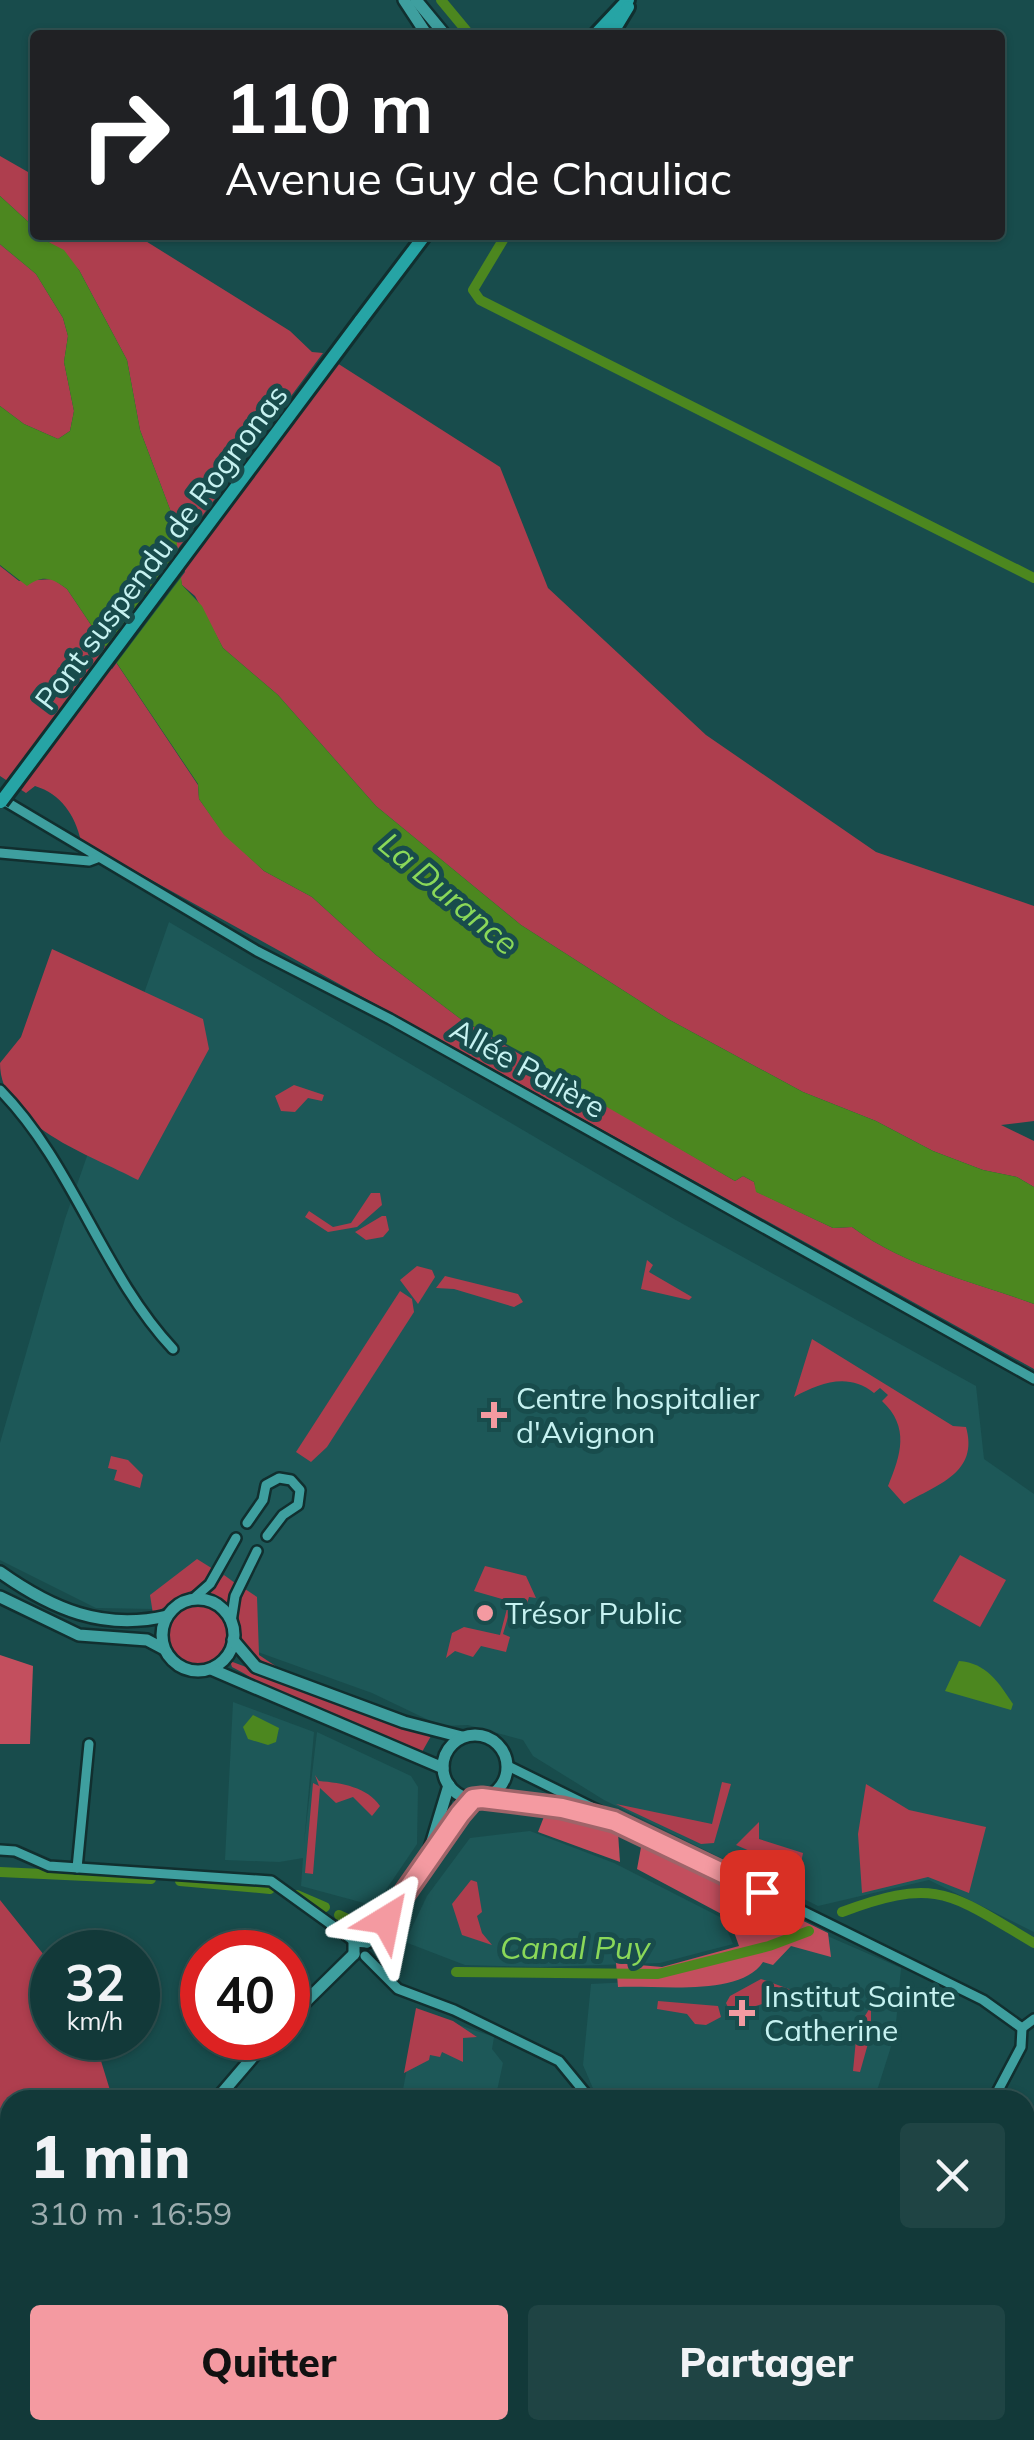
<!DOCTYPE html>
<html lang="fr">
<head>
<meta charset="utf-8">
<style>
	:root { --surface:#123939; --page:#1f4444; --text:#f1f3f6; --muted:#9cacae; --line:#315353; --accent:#f49aa1 }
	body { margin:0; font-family:Mulish,sans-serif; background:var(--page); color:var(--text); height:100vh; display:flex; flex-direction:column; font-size:38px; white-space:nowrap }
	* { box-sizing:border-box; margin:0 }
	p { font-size:32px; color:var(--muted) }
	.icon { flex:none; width:55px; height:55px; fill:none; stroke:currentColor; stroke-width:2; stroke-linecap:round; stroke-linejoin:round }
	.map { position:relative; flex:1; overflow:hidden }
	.details { position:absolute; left:0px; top:2090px; width:1035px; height:350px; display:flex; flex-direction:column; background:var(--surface); border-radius:30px 30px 0 0; box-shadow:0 2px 8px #0004,0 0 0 2px var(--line) }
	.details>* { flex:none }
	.hud { position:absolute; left:30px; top:30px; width:975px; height:210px; border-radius:10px; box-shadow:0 2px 8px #0004,0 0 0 2px var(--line); background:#202124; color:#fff; overflow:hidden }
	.speed { position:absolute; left:30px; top:1930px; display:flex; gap:20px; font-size:50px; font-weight:700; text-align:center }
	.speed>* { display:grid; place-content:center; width:130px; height:130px; border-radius:50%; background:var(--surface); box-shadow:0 2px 8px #0004,0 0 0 2px var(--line); line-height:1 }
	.speed small { font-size:25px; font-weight:400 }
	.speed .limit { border:15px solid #d22; background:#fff; color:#111 }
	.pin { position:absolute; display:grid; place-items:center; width:85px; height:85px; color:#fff; margin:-42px; border-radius:20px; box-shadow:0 5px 15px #0006 }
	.me { position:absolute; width:110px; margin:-55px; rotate:35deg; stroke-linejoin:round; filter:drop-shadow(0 0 8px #0008) }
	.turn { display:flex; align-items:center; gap:35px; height:210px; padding:0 30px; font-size:45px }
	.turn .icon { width:130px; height:130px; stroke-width:2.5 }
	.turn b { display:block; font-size:70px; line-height:85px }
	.round { display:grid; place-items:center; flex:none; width:105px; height:105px; border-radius:10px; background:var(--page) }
	.summary { display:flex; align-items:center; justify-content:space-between; height:170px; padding:0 30px }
	h1 { font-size:60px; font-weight:800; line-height:75px }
	.button { display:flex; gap:20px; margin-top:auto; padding:20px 30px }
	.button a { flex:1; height:115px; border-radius:10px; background:var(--accent); color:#111; font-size:40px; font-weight:800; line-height:115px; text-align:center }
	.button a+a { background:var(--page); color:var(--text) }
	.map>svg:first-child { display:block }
	.built { fill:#1d5858 }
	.green { fill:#ae3e4e }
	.forest { fill:#c34f5e }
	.water { fill:#4c871f }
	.pier { fill:#184c4c }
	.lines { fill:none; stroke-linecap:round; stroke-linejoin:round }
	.canal { stroke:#4c871f; stroke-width:10 }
	.street-casing { stroke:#112f2f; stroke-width:14 }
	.secondary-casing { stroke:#112f2f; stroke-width:16 }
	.primary-casing { stroke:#112f2f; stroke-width:18 }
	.street { stroke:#3e9f9f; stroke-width:9 }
	.secondary { stroke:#3e9f9f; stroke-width:11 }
	.primary { stroke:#26a4a5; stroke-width:12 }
	.rail-casing { stroke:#98c6c6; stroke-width:6 }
	.rail { stroke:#184c4c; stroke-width:2.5; stroke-dasharray:8; stroke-linecap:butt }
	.primary-bridge-casing { stroke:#112f2f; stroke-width:18; stroke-linecap:butt }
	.primary-bridge { stroke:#26a4a5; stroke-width:12 }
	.route-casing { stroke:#9f6469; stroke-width:25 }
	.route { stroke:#f49aa1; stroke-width:18 }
	.poi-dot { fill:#f49aa1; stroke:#184c4c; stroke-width:4 }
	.labels { text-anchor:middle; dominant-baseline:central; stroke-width:10; stroke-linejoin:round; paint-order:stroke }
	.street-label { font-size:30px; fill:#c6f2f1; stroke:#184c4c }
	.poi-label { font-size:30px; fill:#c6f2f1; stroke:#184c4c; text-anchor:start }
	.water-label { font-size:32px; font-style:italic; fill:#8ad859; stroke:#184c4c }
</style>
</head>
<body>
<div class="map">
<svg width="1034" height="2440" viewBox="0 0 1034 2440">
	<rect width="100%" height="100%" fill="#184c4c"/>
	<!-- built -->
	<g class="built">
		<path d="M169,922L674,1219L976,1386L984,1459L1034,1494V1932L929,1880L818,1906L604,1800L533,1756L523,1740L468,1725L441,1726L372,1693L255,1651L240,1606L218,1589L189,1586L156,1609L96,1608L0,1560V1443L65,1219Z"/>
		<path d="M233,1702L314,1732L304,1843L317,1732L411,1776L418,1787L417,1844L375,1906L301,1886L303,1858L279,1862L225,1860Z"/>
		<path d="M530,1831L614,1863L722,1918L733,1944L660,1963L540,1967L465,1965L405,1942L427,1896L470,1838Z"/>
		<path d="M816,1931L901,1968L895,2034L874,2100H598L583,2065L591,1984L687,1979Z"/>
		<path d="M418,2011L494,2037L492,2049L503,2063L495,2100H401Z"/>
		<path d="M0,2126L10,2129V2430H69L64,2440H0Z"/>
		<path d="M1034,2160V2440H940L942,2430H1025V2182Z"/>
		<path d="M308,2430H385L383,2440H306Z"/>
		<path d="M531,2430H705L727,2440H549Z"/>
	</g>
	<!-- green -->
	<g class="green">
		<path d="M0,156L35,176V228L0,196Z"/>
		<path d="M41,235H136L290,331L312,352L323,353L177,550L174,520L140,430L127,360L79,270Z"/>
		<path d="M0,244L36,274L63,318L68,336L64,362L74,411L70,431L58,439L24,424L0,406Z"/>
		<path d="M337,363L500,467L548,588L706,735L876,852L1034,906V1121L1001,1125L1034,1141V1187L1017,1177L983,1170L933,1151L876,1121L803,1092L668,1019L521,925L376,806L278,695L223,648L195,596L182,585L180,575Z"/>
		<path d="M0,566L19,581L53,579L67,589L198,785L199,799L222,831L264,871L312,897L376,955L462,1020L735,1181L743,1176L754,1182L757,1192L833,1228L852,1227C906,1267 972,1281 1034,1304V1369L81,841C75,815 61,794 35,786L26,793L0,776Z"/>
		<path d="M52,949L203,1019L209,1049L138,1180C91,1155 0,1126 0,1063L21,1037Z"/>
		<path d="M294,1085L324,1095L322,1101L308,1098L295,1112L281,1111L275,1096Z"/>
		<path d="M371,1193H380L382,1205L357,1227L328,1232L305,1217L309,1211L333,1227L351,1223Z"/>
		<path d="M382,1216H386L389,1230L383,1237L366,1240L355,1232Z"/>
		<path d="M647,1260L653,1265L649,1272L692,1297L689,1300L641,1289Z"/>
		<path d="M417,1266L432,1270L435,1277L418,1304L400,1280Z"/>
		<path d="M445,1276L518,1294L523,1302L514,1307L454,1289L436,1288Z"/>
		<path d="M400,1291L412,1299L414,1312L327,1447L311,1462L296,1452Z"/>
		<path d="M812,1339L953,1426L966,1427C979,1473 938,1484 904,1504L888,1486C901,1455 910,1427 882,1401L888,1395L880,1388L874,1393C848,1372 820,1383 794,1397Z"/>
		<path d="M111,1456L128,1460L143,1475L140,1488L114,1480L117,1470L108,1468Z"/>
		<path d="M960,1555L1006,1580L980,1627L933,1601Z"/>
		<path d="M197,1559L213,1569L205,1583L153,1614L150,1595Z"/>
		<path d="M485,1566L526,1576L536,1598L529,1597L525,1611L511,1607L503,1634L510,1637L506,1652L481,1646L473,1657L455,1651L446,1658L452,1633L464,1627L500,1635L509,1601L474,1591Z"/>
		<path d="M224,1575L235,1583L227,1606L208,1595Z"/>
		<path d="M245,1589L257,1597L259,1655L283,1671C243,1657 227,1631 245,1589Z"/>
		<circle cx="198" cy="1636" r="30"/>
		<path d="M230,1661L431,1736L422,1752C375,1734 328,1714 281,1695C264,1688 249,1675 232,1667Z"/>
		<path d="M315,1775L319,1781C342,1783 367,1787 380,1806L372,1816L353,1797L336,1803L320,1788L313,1874L305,1873L313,1783L319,1786Z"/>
		<path d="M722,1782L731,1784L714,1843L701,1844L616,1804L712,1824Z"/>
		<path d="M866,1784L909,1810L986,1827L969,1893L928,1877L862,1893L858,1834Z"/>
		<path d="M759,1822V1839L803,1853L800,1868L796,1871L736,1845Z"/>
		<path d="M471,1880L477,1882L482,1912L477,1916L482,1933L492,1945L462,1935L452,1904Z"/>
		<path d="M0,1900L52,1965V2038H94L113,2100H10V2117L0,2113Z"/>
		<path d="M761,1979L800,1993L749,2008L754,2020L732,2016L726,2003L730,1996Z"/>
		<path d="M658,2001L718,2006L721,2017L706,2025L695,2024L687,2014L657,2009Z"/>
		<path d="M871,2006V2033L860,2072L853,2071L857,2029Z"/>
		<path d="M416,2008L453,2021L477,2037L463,2038V2062L442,2052L440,2057L430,2055L429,2060L404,2073Z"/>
		<path d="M4,2218L10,2220V2258L1,2264Z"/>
		<path d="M106,2430H165L183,2440H102Z"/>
		<path d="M421,2430H513L532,2440H419Z"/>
	</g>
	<!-- forest -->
	<g class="forest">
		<path d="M0,1655L33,1666L30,1744H0Z"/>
		<path d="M545,1814L573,1818L618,1833L620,1862L538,1832Z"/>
		<path d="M642,1842L828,1933L831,1957L791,1946L773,1965L763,1962C740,1997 660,1985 618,1987L616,1963L662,1967L739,1946L729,1918L637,1869Z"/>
	</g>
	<!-- water -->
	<g class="water">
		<path d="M0,196L35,228V235L64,250L79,270L127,360L140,430L174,520L182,585L202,606L223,648L278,695L376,806L521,925L668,1019L803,1092L876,1121L933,1151L983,1170L1017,1177L1034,1187V1304C971,1281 906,1267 852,1227L833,1228L756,1192L754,1182L743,1176L735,1181L548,1073L545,1065L462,1020L376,955L312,897L264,871L224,835L199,799L198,784L67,589C52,578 43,574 27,586L0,565V406L24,424L58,439L70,431L74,411L64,362L68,336L63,318L36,274L0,244Z"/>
		<path d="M959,1661C987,1663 999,1683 1013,1704L1011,1710L945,1691Z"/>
		<path d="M253,1715L279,1728L276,1742L268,1745L248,1739L243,1727Z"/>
	</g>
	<!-- pier -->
	<path class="pier" d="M181,547L185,572L112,669L101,654Z"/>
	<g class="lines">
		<!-- canal -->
		<g class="canal">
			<path d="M441,0L470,35"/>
			<path d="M506,235L473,290L480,300L1034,578"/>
			<path d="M0,1872L151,1879"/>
			<path d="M180,1881L270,1889"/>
			<path d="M297,1895L325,1907"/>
			<path d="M842,1912C938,1876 951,1894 1034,1943"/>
			<path d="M339,1915L361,1925"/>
			<path d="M456,1972L658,1974L769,1946L809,1931"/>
		</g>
		<!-- street casing -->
		<g class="street-casing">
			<g id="street">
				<path d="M0,798L257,951L390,1019L1034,1379"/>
				<path d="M0,853L89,861L97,858"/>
				<path d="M0,1090C73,1164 102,1273 173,1349"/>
				<path d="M247,1523L263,1500L266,1485L279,1478L291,1480L300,1490L298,1505L283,1515L267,1536"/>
				<path d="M193,1599L210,1584L236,1538"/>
				<path d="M231,1622L235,1596L257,1551"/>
				<path d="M508,1766L983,2000L1022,2028"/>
				<path d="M483,1798L562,1808L603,1818"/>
				<path d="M0,1850L15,1851L49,1866L271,1881L354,1941"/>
				<path d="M77,1868L89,1744"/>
				<path d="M365,1956L398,1989L454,2010L559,2061L591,2100"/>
				<path d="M1022,2028L1034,2019"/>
				<path d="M993,2100L1021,2047L1022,2028"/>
				<path d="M748,2430L753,2440"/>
				<path d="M782,2440L791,2430"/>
			</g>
		</g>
		<!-- secondary casing -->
		<g class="secondary-casing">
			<g id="secondary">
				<path d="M404,0L427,35"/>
				<path d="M416,0L445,35"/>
				<path d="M0,1572C52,1609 103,1631 167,1616"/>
				<path d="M0,1597L79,1635L147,1640L164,1649"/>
				<circle cx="198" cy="1635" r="36"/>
				<path d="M233,1640L256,1667L404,1722L462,1737"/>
				<path d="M211,1669L443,1768"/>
				<circle cx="475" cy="1767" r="32"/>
				<path d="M430,1848L449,1785"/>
				<path d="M367,1942L473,1799"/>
				<path d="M354,1954V1941L367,1942"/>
				<path d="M288,2019L354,1954"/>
				<path d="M216,2100L269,2038"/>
				<path d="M81,2440L85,2430"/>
			</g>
		</g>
		<!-- primary casing -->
		<g class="primary-casing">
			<g id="primary">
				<path d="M595,35L628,0"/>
				<path d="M611,35L628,7"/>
				<path d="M360,321L425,235"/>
			</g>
		</g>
		<!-- street -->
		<use href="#street" class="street"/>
		<!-- secondary -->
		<use href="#secondary" class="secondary"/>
		<!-- primary -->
		<use href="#primary" class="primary"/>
		<!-- rail casing -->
		<g class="rail-casing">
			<g id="rail">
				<path d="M1025,2207L1034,2184"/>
				<path d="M1025,2231L1034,2208"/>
				<path d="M1025,2281L1034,2255"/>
				<path d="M1025,2344L1034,2309"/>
				<path d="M1025,2428L1034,2388"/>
				<path d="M959,2440L961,2430"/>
				<path d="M982,2440L984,2430"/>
				<path d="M1003,2440L1005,2430"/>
			</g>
		</g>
		<!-- rail -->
		<use href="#rail" class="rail"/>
		<!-- primary-bridge casing -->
		<g class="primary-bridge-casing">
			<path id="primary-bridge" d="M1,802L360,321"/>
		</g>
		<!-- primary-bridge -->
		<use href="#primary-bridge" class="primary-bridge"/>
	</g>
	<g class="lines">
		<!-- route casing -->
		<g class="route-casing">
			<path id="route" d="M386,1920L460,1814L473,1799L482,1798L562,1808L614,1821L762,1892"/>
		</g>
		<!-- route -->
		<use href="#route" class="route"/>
	</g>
	<!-- markers -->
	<g class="poi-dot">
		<path d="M489 1400h10v10h10v10h-10v10h-10v-10h-10v-10h10z"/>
		<circle cx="485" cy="1613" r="10"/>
		<path d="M737 1998h10v10h10v10h-10v10h-10v-10h-10v-10h10z"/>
	</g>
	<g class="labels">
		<!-- street labels -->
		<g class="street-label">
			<text transform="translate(161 547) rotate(-53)">Pont suspendu de Rognonas</text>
			<text transform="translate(528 1068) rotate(29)">Allée Palière</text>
		</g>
		<!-- poi labels -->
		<g class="poi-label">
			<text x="516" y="1398">Centre hospitalier<tspan x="516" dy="34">d'Avignon</tspan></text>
			<text x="505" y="1613">Trésor Public</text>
			<text x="764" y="1996">Institut Sainte<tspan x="764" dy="34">Catherine</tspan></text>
		</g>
		<!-- water labels -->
		<g class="water-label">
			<text transform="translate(449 893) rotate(40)">La Durance</text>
			<text x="575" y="1947">Canal Puy</text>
		</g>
	</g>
</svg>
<div class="speed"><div>32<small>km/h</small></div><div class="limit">40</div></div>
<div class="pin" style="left:762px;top:1892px;background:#d93025"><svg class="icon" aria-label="arrive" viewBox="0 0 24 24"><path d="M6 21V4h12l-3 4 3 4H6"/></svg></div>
<svg class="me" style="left:386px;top:1920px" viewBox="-20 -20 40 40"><path d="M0-17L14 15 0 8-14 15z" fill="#f49aa1" stroke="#fff" stroke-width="4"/></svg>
<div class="hud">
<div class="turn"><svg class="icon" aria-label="right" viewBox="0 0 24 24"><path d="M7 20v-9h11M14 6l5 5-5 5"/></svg><div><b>110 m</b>Avenue Guy de Chauliac</div></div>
</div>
<section class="details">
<div class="summary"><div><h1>1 min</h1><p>310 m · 16:59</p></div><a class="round"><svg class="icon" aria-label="close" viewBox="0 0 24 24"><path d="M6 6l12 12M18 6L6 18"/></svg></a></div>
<div class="button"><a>Quitter</a><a>Partager</a></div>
</section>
</div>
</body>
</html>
